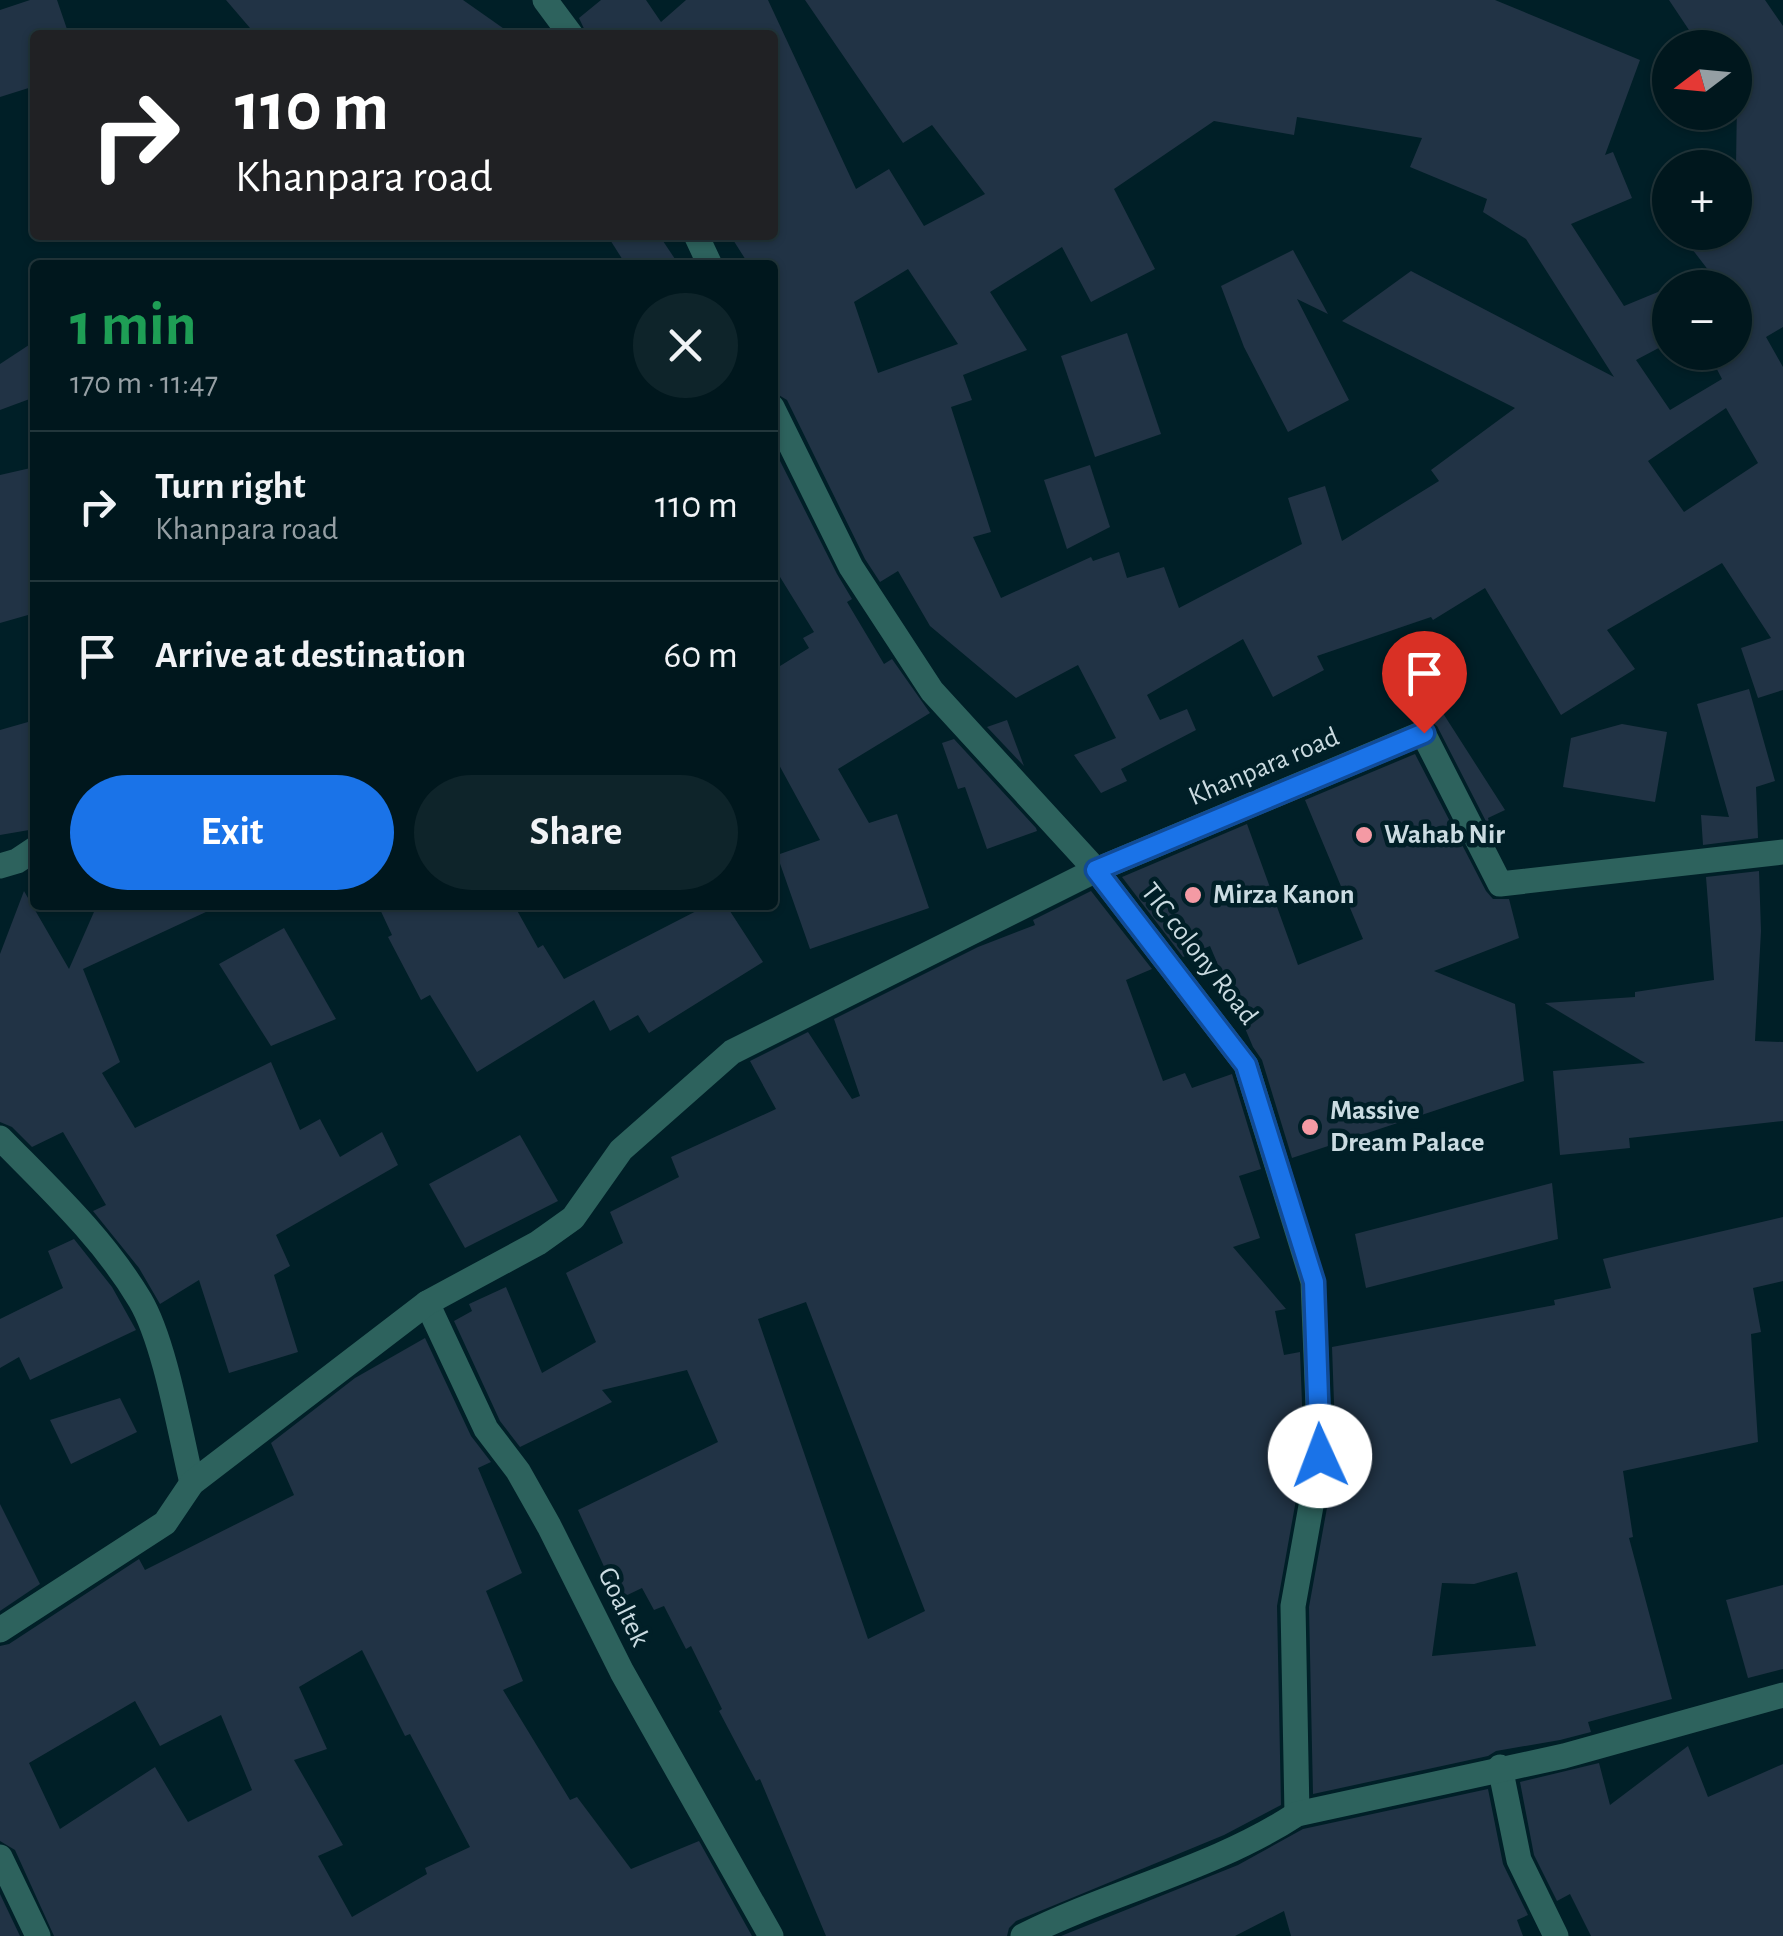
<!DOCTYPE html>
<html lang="en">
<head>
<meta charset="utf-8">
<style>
	:root { --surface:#00171d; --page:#0e242a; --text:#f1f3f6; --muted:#959fa4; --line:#22363b; --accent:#1a73e8 }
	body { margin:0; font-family:"Alegreya Sans",sans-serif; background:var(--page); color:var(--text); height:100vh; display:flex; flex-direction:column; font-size:38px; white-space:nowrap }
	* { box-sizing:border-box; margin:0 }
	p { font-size:32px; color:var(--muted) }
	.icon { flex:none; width:55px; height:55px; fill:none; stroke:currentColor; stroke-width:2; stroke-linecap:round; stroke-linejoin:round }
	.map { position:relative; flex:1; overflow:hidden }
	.sheet { position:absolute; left:30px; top:260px; width:748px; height:650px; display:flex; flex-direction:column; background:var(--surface); border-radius:10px; box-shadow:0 2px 8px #0004,0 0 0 2px var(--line) }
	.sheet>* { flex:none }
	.top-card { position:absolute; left:30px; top:30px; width:748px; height:210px; border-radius:10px; box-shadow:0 2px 8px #0004,0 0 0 2px var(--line); background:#202124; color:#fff; overflow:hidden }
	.needle { width:65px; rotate:254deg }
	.tools { position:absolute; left:1652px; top:30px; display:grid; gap:20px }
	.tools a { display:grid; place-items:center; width:100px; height:100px; border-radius:50%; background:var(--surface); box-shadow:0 2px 8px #0004,0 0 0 2px var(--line); font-size:50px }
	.pin { position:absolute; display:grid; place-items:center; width:85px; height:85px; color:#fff; margin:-102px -42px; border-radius:50% 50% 50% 0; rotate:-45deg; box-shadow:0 0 10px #0007 }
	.pin .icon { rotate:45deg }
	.me { position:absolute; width:110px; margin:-55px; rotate:358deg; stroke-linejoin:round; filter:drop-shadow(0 0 8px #0008) }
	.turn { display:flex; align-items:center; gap:35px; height:210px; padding:0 40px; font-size:45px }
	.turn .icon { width:130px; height:130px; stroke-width:2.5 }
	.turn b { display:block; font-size:70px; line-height:85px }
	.round { display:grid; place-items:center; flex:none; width:105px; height:105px; border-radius:52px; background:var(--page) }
	.head { display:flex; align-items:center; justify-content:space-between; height:170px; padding:0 40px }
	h1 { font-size:60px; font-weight:600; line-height:75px; color:#1e9e55 }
	.cta { display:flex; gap:20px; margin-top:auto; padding:20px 40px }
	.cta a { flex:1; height:115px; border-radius:60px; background:var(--accent); color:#fff; font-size:40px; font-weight:600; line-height:115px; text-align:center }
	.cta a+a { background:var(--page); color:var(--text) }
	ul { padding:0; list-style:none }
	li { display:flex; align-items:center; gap:30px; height:150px; padding:0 40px; border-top:2px solid var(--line) }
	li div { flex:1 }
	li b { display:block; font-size:38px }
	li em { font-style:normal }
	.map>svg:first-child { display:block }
	.building { fill:#213345; fill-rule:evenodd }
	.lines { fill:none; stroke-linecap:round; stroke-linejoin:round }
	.minor { stroke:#2d625d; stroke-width:25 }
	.route-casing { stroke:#114b97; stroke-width:25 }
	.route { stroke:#1a73e8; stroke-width:18 }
	.poi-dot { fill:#f49aa4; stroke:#001f27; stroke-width:4 }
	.labels { text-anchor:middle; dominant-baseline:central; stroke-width:9; stroke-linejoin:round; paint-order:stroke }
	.street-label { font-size:28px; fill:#cadbe1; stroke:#001f27 }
	.poi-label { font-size:28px; font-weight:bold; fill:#cadbe1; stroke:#001f27; text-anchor:start }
</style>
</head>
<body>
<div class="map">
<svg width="1783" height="1936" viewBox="0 0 1783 1936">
	<rect width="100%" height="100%" fill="#001f27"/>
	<!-- building -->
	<g class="building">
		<path d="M30,0H57L69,35H35V86L0,97V10Z"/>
		<path d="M226,0H463L513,35H256Z"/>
		<path d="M601,0H646L661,22L686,0H768L856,189L889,169L924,226L985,194L932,125L903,143L805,0H1495L1640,60L1605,155L1613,152L1632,198L1571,224L1624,306L1670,287V342L1636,360L1670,410L1722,379L1708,352H1735V288H1722L1679,232H1735L1737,100L1735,48H1701L1669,0H1765L1783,26V327L1766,337L1783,367V690L1758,698L1741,648L1771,638L1722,563L1607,630L1635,669L1561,715L1485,588L1433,620L1431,617L1317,656L1324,670L1273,697L1243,639L1147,695L1160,720L1187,709L1196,730L1121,769L1127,781L1101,793L1074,755L1116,738L1078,665L1016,698L930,626L898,571L880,582L865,559L787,400L772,391V265H749L730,235H772V35H587L579,18ZM1297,117L1422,138L1410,167L1487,199L1483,212L1526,239L1614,377L1411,271L1342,321L1515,408L1431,470L1439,481L1342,541L1325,486L1288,498L1302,544L1179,608L1164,567L1127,578L1119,552L1093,561L1091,557L1001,598L973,537L991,532L951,407L972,400L963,375L1027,350L990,292L1062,247L1091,302L1155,269L1114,189L1214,121L1294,135ZM908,269L958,344L878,373L854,302ZM1726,408L1758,463L1684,512L1648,461Z"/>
		<path d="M607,235H659L679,265H626Z"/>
		<path d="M1293,250L1328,314L1297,299L1349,400L1288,432L1244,347L1221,286Z"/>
		<path d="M1127,333L1161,434L1095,457L1061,356Z"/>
		<path d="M35,341V397L0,410V364Z"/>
		<path d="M772,445L837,574L852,599L847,602L884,664L892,659L930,713L838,769L869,823L897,814L929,908L810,949L777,855L820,840L772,752V671L809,648L803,638L814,632L772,564Z"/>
		<path d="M1090,465L1110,527L1067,549L1044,480Z"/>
		<path d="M35,467V613L0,623V475Z"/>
		<path d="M1749,689L1775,781L1756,787L1758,838L1703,845L1701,815L1729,817L1697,704Z"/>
		<path d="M1439,707L1505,810L1488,818L1492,833L1437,726L1424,717Z"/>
		<path d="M35,720V829L0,835V730Z"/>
		<path d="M1007,720L1024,766L987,727Z"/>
		<path d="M1622,724L1667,732L1655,802L1563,787L1571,738Z"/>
		<path d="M954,739L1036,828L1037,831L987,849L965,787L958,789L942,743Z"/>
		<path d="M1415,754L1486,891L1493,899H1509L1519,938L1434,971L1515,1004L1524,1081L1292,1158L1262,1060L1253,1047L1210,946L1183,957L1122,877L1247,824L1298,965L1363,939L1305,800Z"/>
		<path d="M1759,871L1761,931L1755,1041L1783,1042V1121L1629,1138L1630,1148L1560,1155L1553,1071L1645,1063L1545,1003L1635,997V992L1714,980L1706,877Z"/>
		<path d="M24,891L69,969L97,905H221L83,969L120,1062L102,1073L135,1128L271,1062L300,1130L320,1119L340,1157L382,1132L398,1165L276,1235L290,1266L274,1275L298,1352L229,1373L199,1280L160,1304L139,1268L93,1211L106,1205L63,1132L32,1147L12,1127L0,1122V954Z"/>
		<path d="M1091,891L1152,969L1126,980L1163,1081L1185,1073L1192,1088L1232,1074L1261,1169L1239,1176L1260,1238L1233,1247L1286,1309L1275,1311L1284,1355L1300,1352L1304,1455L1277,1606L1281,1805L1224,1835L1016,1921L1009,1928L1007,1936H826L760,1779L756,1781L719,1711L722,1709L691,1646L686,1649L664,1606L654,1610L642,1588L619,1599L578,1510L718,1442L687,1370L602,1390L612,1402L520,1447L500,1421L454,1321L472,1311L469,1304L506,1287L542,1373L596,1342L566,1273L623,1243L610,1212L679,1177L671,1157L776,1109L750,1061L808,1032L852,1099L860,1096L834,1019L978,947L1035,925L1033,920ZM806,1302L925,1611L868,1639L758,1319Z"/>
		<path d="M378,905H514L538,948L543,945L564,979L708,905H726L763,962L649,1033L638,1015L610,1031L594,1000L477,1072L430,995L421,1000L388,937L392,935Z"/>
		<path d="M284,928L336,1019L271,1046L219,964Z"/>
		<path d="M520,1135L558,1201L465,1248L429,1184Z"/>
		<path d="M1552,1183L1558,1239L1366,1288L1355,1234Z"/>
		<path d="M1783,1217V1281L1753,1288L1761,1332L1751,1334L1758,1442L1623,1471L1633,1537L1629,1538L1672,1699L1588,1722L1591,1732L1560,1740L1496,1751L1488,1756L1313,1794L1309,1607L1336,1458L1332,1347L1555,1305L1554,1300L1611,1288L1603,1259ZM1517,1572L1536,1646L1432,1656L1442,1583L1474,1584Z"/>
		<path d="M74,1239L112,1287L136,1330L30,1380L19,1357L0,1368V1319L63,1288L48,1251Z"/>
		<path d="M425,1338L471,1436L491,1462L478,1468L522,1573L486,1591L523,1681L503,1690L570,1800L577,1797L631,1869L699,1841L752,1936H54L15,1850L0,1841V1646L9,1644L139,1559L145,1570L294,1495L271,1443L355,1378ZM362,1650L405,1736L410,1734L470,1847L425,1868L427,1874L352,1917L318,1856L343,1845L294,1760L327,1749L299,1687ZM135,1701L160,1746L221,1715L252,1790L188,1822L155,1767L60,1829L29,1763Z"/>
		<path d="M120,1398L137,1432L71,1464L50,1420Z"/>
		<path d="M0,1504L40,1584L0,1611Z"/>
		<path d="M1783,1585V1669L1748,1678L1726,1600Z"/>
		<path d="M1688,1746L1708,1797L1783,1764V1936H1591L1570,1894L1557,1901L1534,1855L1520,1782L1599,1763L1610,1805Z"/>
		<path d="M1488,1789L1503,1864L1528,1915L1517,1920L1523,1936H1291L1284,1911L1235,1936H1061L1238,1865L1303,1829Z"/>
		<path d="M0,1894L20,1936H0Z"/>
	</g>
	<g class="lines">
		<!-- minor -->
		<g class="minor">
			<path d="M545,0L571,35"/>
			<path d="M696,235L710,265"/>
			<path d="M772,407L851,567L932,691L1096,870L1246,1065L1313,1282L1320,1456L1293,1606L1297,1814"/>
			<path d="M0,866L17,861L35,849"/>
			<path d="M0,1138C50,1189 103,1238 140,1300C165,1342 180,1433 192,1483"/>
			<path d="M427,1303L486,1429L518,1471L549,1526L622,1672L771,1936"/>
			<path d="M0,1630L165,1523L192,1483L427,1303L538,1243L573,1218L621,1150L732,1052L1096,870L1423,733L1500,884L1783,852"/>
			<path d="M1500,1767L1519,1860L1556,1936"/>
			<path d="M0,1857L38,1936"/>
			<path d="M1023,1936C1112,1891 1213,1869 1297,1814L1564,1756L1783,1695"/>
		</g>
	</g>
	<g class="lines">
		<!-- route casing -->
		<g class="route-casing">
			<path id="route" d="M1320,1456L1314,1282L1246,1065L1096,870L1424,733"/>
		</g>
		<!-- route -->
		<use href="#route" class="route"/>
	</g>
	<!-- markers -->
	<g class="poi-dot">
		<circle cx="1364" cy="835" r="10"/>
		<circle cx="1193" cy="895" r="10"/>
		<circle cx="1310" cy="1127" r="10"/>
	</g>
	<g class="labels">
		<!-- street labels -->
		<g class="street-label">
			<text transform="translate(1264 767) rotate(-23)">Khanpara road</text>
			<text transform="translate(1199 954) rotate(52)">TIC colony Road</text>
			<text transform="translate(623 1607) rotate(64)">Goaltek</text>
		</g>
		<!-- poi labels -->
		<g class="poi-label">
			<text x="1384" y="835">Wahab Nir</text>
			<text x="1213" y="895">Mirza Kanon</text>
			<text x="1330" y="1111">Massive<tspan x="1330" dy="32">Dream Palace</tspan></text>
		</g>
	</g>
</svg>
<div class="tools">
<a><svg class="needle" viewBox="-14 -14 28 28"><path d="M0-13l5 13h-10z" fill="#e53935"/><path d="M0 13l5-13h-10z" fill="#959fa4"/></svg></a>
<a>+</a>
<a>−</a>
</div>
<div class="pin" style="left:1424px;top:733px;background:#d93025"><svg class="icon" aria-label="arrive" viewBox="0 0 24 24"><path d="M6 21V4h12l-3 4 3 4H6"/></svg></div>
<svg class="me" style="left:1320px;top:1456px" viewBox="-20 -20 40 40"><circle r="19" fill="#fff"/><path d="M0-13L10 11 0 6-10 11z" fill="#1a73e8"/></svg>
<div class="top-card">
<div class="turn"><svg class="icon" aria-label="right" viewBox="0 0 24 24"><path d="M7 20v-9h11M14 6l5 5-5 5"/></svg><div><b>110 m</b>Khanpara road</div></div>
</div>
<section class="sheet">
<div class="head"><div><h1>1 min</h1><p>170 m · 11:47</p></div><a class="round"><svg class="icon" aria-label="close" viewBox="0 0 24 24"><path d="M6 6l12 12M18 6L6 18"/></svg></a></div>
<ul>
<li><svg class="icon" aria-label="right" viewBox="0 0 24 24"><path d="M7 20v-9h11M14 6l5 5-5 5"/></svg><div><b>Turn right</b><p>Khanpara road</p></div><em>110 m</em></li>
<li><svg class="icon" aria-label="arrive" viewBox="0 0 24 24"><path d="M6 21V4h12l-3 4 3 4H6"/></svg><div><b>Arrive at destination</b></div><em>60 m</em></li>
</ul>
<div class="cta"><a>Exit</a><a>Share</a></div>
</section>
</div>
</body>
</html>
